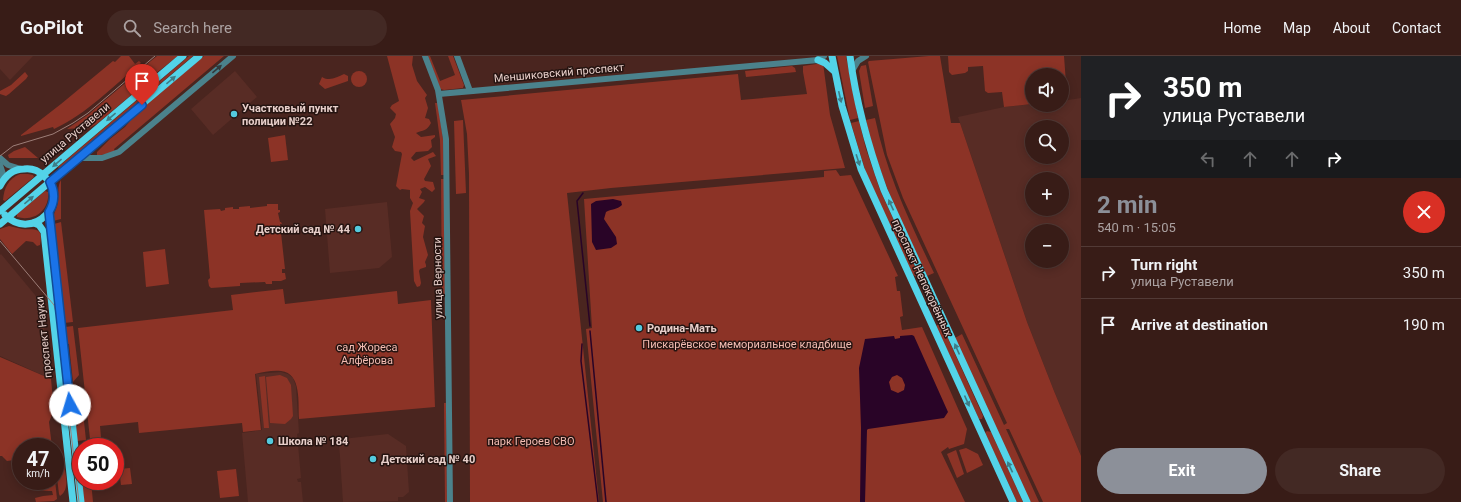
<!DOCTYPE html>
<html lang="en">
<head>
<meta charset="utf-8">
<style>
	:root { --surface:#381c17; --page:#432924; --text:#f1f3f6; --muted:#aba1a1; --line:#523a36; --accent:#8c9099 }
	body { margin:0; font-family:Roboto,sans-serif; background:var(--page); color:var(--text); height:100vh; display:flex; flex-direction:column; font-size:15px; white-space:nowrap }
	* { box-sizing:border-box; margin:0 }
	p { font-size:13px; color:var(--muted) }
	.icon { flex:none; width:22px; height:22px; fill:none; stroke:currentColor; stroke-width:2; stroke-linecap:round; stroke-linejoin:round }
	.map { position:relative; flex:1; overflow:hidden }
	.drawer { display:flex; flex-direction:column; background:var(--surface); width:380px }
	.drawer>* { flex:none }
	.hud { background:#202124; color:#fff; overflow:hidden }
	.tools { position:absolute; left:1025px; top:12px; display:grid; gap:8px }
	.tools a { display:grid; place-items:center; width:44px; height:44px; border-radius:50%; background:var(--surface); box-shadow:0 2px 10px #0003,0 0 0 1px var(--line); font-size:20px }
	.speed { position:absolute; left:12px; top:382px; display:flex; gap:8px; font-size:20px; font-weight:700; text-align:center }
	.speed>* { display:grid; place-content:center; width:52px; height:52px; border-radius:50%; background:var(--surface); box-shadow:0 2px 10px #0003,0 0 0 1px var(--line); line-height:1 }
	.speed small { font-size:10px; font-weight:400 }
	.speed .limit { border:6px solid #d22; background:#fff; color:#111 }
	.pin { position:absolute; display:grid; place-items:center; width:34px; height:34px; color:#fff; margin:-41px -17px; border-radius:50% 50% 50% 0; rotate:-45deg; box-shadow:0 0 4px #0007 }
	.pin .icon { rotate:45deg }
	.me { position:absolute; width:44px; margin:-22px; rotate:354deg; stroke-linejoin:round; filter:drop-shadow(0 0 3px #0008) }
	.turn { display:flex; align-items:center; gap:14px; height:84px; padding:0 16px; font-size:18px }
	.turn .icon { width:52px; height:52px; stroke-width:2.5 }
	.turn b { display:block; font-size:28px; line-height:34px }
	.lanes { display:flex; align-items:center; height:38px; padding:0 16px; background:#0003; justify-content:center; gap:20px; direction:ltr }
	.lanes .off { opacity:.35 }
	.round { display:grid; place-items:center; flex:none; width:42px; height:42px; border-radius:21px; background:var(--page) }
	.summary { display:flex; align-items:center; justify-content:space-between; height:68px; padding:0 16px }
	h1 { font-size:24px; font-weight:700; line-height:30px; color:var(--accent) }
	.cta { display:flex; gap:8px; margin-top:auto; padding:8px 16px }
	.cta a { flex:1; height:46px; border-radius:24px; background:var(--accent); color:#fff; font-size:16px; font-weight:700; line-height:46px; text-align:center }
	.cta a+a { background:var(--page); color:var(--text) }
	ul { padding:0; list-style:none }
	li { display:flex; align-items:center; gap:12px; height:52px; padding:0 16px; border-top:1px solid var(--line) }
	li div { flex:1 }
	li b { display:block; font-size:15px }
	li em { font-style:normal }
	header { display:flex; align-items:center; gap:24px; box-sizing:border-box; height:56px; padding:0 20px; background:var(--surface); border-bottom:1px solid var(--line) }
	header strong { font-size:19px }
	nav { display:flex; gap:22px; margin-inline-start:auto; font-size:14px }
	.search { width:280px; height:36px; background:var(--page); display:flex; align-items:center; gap:10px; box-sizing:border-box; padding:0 14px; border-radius:22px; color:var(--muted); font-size:15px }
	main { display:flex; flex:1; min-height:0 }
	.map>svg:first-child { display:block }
	.built { fill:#582c25; fill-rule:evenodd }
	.green { fill:#8c3326 }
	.water { fill:#290427; fill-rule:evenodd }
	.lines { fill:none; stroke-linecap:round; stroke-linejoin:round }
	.stream { stroke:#290427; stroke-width:1.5 }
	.minor { stroke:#4b828c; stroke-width:6 }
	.major { stroke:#53d3e8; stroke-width:7 }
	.tram { stroke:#9d7e78; stroke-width:1 }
	.oneway { fill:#323a3c }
	.oneway2 { fill:#3e7d87 }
	.route-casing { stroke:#114b97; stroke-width:10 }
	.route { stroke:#1a73e8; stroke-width:7 }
	.poi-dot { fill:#54cade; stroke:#251411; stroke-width:1.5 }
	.labels { text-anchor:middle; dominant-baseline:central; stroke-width:3; stroke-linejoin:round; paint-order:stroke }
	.street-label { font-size:11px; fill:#e8cfca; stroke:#251411 }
	.poi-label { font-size:11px; font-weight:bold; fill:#e8cfca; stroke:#251411; text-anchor:start }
	.park-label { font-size:11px; fill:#f3bcb2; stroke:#251411 }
</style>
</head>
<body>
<header>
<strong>GoPilot</strong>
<div class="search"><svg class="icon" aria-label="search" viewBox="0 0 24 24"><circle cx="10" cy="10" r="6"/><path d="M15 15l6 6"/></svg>Search here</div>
<nav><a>Home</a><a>Map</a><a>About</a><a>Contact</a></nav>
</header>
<main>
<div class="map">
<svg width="1081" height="446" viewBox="0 0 1081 446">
	<rect width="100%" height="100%" fill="#4a251f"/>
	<!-- built -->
	<g class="built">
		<path d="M0,0H33L10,24L0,13Z"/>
		<path d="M235,15L257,41L213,79L191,53Z"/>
		<path d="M1081,42V400L1054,335L1027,266L958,61L1004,51L1032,48V49H1062V45ZM1032,71H1062V101H1032ZM1032,123H1062V153H1032ZM1032,175H1062V205H1032Z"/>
		<path d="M387,146L392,201L379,212L330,217L325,153Z"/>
		<path d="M1,198L35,239L41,249L51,323L0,300V199Z"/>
		<path d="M281,316L288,318L293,322L296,330L299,377L297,378L301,422L297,423L298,426H301L303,446H248L242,377L262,374L256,318Z"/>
		<path d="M388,378L406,390L409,436L403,441H398V445L343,446L339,386L342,383Z"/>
	</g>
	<!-- green -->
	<g class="green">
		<path d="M121,0H129L135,8L139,5L141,7C113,30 87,58 54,73L53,71L21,80V79L61,48L113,5L115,6Z"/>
		<path d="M157,0H178L155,18L146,9Z"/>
		<path d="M189,0H193L59,113L58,111Z"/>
		<path d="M204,0H224L114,93L115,96L97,100V96L110,83L125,71L130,65L129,63Z"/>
		<path d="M387,0H413L412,9L417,25L427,39L425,42L428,52L425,62L429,63L431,67C427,75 423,74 416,77L421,81L435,79V81L431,84L432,91L428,95L416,96L411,102L414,105L433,96L436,100L428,103L431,110L424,123L425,125L433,126L435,133L432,136L425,131L420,133L422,136L419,142L425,144L424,146L417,153L424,160L422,167L425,170L423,181L428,199L425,206L426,209V211L420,213L419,215L421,227L420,230L417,231L414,225L410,155L413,147L410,142V134L402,133L400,134L396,130L402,98L401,96L395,95L392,91L395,81L390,68L395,62L396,58L390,52L392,49L399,45Z"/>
		<path d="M428,0H430L440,25L455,19L448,0H453L464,29L463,32L444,34L440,33Z"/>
		<path d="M837,0H846L858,62L850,64Z"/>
		<path d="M929,0H940L951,67H960L1027,266L1054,335L1081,400V446H1043L1010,375L1009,373H1006L1039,446H1030L955,282L962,278L1004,369L1007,367L903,142L887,99L868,6L869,5Z"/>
		<path d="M948,0H1064L1066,27H1062V19H1032V48L1004,51L1002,36L988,37L985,35L983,10L968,11V15L965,17L952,19L949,16Z"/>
		<path d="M823,7L830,59L845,112L611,132L567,137L599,446H470L469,118L467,78L461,44L738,18L741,44L807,38L803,16V10Z"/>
		<path d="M866,9L873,50L865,52L859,15L861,10Z"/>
		<path d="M792,10L795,12L796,16L746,21L745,15Z"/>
		<path d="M144,11L150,20V23L98,67L90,72L86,67L81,72L67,73L89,58Z"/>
		<circle cx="359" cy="23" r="8"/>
		<path d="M25,16L28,20L26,23L9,38L6,40L0,38V35L11,29Z"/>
		<path d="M344,18L348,20V25L325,33L319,28L322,21C330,26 337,21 344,18Z"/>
		<path d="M435,47H438L443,83L444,119H441L440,84Z"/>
		<path d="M875,62C886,117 910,166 934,217L927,220C904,170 877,118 866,64Z"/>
		<path d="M463,64L466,137L456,138L454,65Z"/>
		<path d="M859,65L866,93L880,134L918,217L917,221L913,219L866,117L851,67Z"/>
		<path d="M285,79L288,104L271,106L268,82Z"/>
		<path d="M25,91L38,102H9L8,99L14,95Z"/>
		<path d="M836,114L840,120L851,119L898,220L895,221L897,235H900L903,260L900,261L902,274L922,271L967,373L964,388L949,393L948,391L941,396L965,446H603L586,273L592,272L584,143L824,121V115Z"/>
		<path d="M20,118H28L33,119L34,121L5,145L3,144C4,132 8,123 20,118Z"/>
		<path d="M441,123H444L445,240H442Z"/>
		<path d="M61,124V163L53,165C53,157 57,153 58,146C59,139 57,130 61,124Z"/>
		<path d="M45,135L48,136C50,154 34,166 17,161V158Z"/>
		<path d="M267,148H278V154H280V156L278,157L280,166H281L282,168H280L285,213H282V217H285L286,223L281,225H272V228H266L265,226L240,227V230L211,232L209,230L208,224L210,222L204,154L220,153L221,155L225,154V152L233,151V153H239V151L250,150V152L267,150Z"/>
		<path d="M61,166L73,266L64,267L54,168Z"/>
		<path d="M9,170C13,171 18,172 22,173C34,174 44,170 40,189L37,190L33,186L26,185L12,198L0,183V173Z"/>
		<path d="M165,193L169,228L146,231L143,196Z"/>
		<path d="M283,233L285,248L397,235L398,248L431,244L435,351L299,363C298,348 302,317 281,315C273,314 263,316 255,318L261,374L243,376L242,367L139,377L138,366L100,370L101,382L90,383L78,272L233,254L231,239Z"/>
		<path d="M941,267L983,360L982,363H979L936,270Z"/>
		<path d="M73,270L79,319L73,326L69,288H67L65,271Z"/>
		<path d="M0,301L51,323L54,354L49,366L52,391H21V403L7,405L2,400H0Z"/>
		<path d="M280,319L287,322L291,329L293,360L291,363L285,368L270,367L266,321Z"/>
		<path d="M265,320L269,372H264L259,321Z"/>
		<path d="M74,335L81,338L86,384L77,385L76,370H78Z"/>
		<path d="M444,347H446L447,446H445Z"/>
		<path d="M987,375L991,376L1023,446H1017L985,377Z"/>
		<path d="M966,392L978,398L983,409L967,417L959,394Z"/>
		<path d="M956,394L964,418L957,422L947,398Z"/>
		<path d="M63,405C65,416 71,433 60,440L59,438L55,406Z"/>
		<path d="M130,412L132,428L121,429L119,413Z"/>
		<path d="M236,413L239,440L220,442L217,415Z"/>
		<path d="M55,424L57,443L54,445L36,446L35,442L43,440L53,439L52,435C43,435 37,435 34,425Z"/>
		<path d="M82,425H91L93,446H84Z"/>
	</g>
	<!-- water -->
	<g class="water">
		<path d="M613,143L621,145L622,149C617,154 611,153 606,156L604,163L616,181L617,188L611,192L596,194L592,186L591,148L596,145Z"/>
		<path d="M912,279L914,280L948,356L944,362L868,373L867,374L865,446H860L861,372L859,312L865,283L894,280L895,283L900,282V280ZM897,319L902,322L905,329L904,334L898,337L891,334L889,326L892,321Z"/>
	</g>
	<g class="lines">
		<!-- stream -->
		<g class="stream">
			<path d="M583,137L577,145L590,270"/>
			<path d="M590,275L606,446"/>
			<path d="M582,288L581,305L598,446"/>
		</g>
		<!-- minor -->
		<g class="minor">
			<path d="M425,0L438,34L446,83L450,446"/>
			<path d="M457,0L470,35"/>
			<path d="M852,15L858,5L866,0"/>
			<path d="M439,38L818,4L824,0"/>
			<path d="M0,102L8,109L21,113"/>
			<path d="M79,102H102L119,96L233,0"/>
			<path d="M0,109L3,118L1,127"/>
		</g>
		<!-- major -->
		<g class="major">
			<path d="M832,0L842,50L861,113L1013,446"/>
			<path d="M850,0C856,46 868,90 884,134L1027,446"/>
			<path d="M818,4L825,7L834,15"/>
			<path d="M0,130C5,120 13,113 24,113C32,112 39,115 44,120C73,144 33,187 5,159"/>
			<path d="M0,155L183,0"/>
			<path d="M49,156L81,446"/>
			<path d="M34,167L39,169L44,176L73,446"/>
			<path d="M0,168L199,0"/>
		</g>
		<!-- tram -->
		<g class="tram">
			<path d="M0,100L13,90L53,78L73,67L88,57L155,0"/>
			<path d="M0,185L54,249L58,264L79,446"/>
		</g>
	</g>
	<!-- one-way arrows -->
	<defs><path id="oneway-solid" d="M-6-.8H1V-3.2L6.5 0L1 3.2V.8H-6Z"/></defs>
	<use class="oneway" href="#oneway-solid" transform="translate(217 13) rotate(-40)"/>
	<g class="oneway2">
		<use href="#oneway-solid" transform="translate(171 24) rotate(-40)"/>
		<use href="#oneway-solid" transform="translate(840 41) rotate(77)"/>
		<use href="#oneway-solid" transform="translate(111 61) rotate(140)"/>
		<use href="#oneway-solid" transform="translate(858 104) rotate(72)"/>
		<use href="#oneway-solid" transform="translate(57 107) rotate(140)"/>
		<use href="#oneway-solid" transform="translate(29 144) rotate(-40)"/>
		<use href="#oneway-solid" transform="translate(891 149) rotate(-115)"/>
		<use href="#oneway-solid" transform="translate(957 293) rotate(-114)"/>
		<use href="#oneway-solid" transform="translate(967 345) rotate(66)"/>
		<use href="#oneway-solid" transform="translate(1010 411) rotate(-115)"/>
	</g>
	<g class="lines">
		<!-- route casing -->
		<g class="route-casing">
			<path id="route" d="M70,349L49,156C55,146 55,136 50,126L142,49"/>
		</g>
		<!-- route -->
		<use href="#route" class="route"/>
	</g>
	<!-- markers -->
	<g class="poi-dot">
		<circle cx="234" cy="58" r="4"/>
		<circle cx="358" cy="173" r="4"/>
		<circle cx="639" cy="272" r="4"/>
		<circle cx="270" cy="385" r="4"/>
		<circle cx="373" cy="403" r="4"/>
	</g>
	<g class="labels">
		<!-- street labels -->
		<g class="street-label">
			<text transform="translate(559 17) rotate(-5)">Меншиковский проспект</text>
			<text transform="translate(75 77) rotate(-40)">улица Руставели</text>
			<text transform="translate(438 222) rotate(-91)">улица Верности</text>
			<text transform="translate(922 222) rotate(65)">проспект Непокорённых</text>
			<text transform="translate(44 281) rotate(-96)">проспект Науки</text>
		</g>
		<!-- poi labels -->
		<g class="poi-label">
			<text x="242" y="52">Участковый пункт<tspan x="242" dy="13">полиции №22</tspan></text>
			<text x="350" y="173" text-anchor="end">Детский сад № 44</text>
			<text x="647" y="272">Родина-Мать</text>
			<text x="278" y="385">Школа № 184</text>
			<text x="381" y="403">Детский сад № 40</text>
		</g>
		<!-- park labels -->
		<g class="park-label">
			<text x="747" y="288">Пискарёвское мемориальное кладбище</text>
			<text x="367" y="291">сад Жореса<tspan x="367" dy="13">Алфёрова</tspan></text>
			<text x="531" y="385">парк Героев СВО</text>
		</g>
	</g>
</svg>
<div class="tools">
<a><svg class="icon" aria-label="sound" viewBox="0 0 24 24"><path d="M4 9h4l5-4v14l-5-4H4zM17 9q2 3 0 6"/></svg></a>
<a><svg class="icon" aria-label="search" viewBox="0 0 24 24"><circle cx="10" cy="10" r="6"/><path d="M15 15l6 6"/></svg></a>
<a>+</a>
<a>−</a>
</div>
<div class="speed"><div>47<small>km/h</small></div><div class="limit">50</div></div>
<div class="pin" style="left:142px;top:49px;background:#d93025"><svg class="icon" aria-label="arrive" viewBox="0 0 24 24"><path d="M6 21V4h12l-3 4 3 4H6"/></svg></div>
<svg class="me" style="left:70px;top:349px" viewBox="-20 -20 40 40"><circle r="19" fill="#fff"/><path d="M0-13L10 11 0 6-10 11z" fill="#1a73e8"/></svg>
</div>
<section class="drawer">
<div class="hud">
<div class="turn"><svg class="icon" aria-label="right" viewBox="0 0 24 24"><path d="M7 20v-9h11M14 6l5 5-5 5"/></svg><div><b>350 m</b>улица Руставели</div></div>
<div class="lanes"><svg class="icon off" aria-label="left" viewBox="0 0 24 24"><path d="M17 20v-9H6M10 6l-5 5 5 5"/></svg><svg class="icon off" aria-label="ahead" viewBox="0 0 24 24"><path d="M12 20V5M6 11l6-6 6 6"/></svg><svg class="icon off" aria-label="ahead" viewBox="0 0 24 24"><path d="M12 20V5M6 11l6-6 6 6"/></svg><svg class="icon" aria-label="right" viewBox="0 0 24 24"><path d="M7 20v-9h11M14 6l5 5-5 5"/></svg></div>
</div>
<div class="summary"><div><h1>2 min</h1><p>540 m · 15:05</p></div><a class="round" style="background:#d93025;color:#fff"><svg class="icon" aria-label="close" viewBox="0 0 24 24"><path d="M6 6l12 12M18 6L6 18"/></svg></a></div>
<ul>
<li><svg class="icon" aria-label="right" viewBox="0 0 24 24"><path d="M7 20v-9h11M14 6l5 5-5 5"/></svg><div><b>Turn right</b><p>улица Руставели</p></div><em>350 m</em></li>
<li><svg class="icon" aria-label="arrive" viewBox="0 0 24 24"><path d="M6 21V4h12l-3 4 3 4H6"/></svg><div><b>Arrive at destination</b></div><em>190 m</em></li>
</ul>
<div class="cta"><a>Exit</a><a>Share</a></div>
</section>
</main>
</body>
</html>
